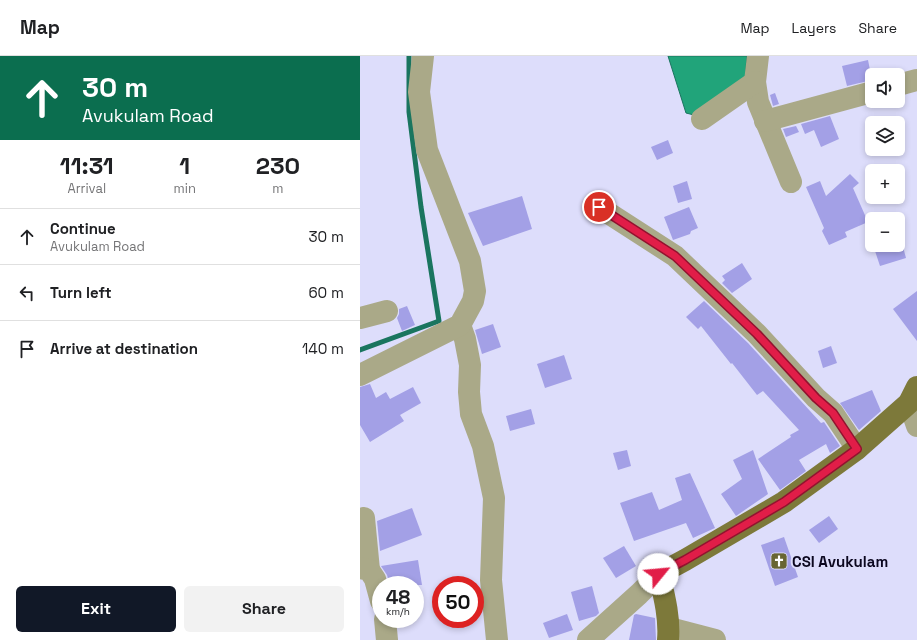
<!DOCTYPE html>
<html lang="en">
<head>
<meta charset="utf-8">
<style>
	:root { --surface:#fff; --page:#f2f2f2; --text:#202124; --muted:#757577; --line:#e0e0e0; --accent:#111827 }
	body { margin:0; font-family:"Space Grotesk",sans-serif; background:var(--page); color:var(--text); height:100vh; display:flex; flex-direction:column; font-size:15px; white-space:nowrap }
	* { box-sizing:border-box; margin:0 }
	p { font-size:13px; color:var(--muted) }
	.icon { flex:none; width:22px; height:22px; fill:none; stroke:currentColor; stroke-width:2; stroke-linecap:round; stroke-linejoin:round }
	.map { position:relative; flex:1; overflow:hidden }
	.panel { display:flex; flex-direction:column; background:var(--surface); width:360px }
	.panel>* { flex:none }
	.hud { background:#0b6e4f; color:#fff; overflow:hidden }
	.controls { position:absolute; left:505px; top:12px; display:grid; gap:8px }
	.controls a { display:grid; place-items:center; width:40px; height:40px; border-radius:6px; background:var(--surface); box-shadow:0 2px 6px #0003; font-size:20px }
	.speed { position:absolute; left:12px; top:520px; display:flex; gap:8px; font-size:20px; font-weight:700; text-align:center }
	.speed>* { display:grid; place-content:center; width:52px; height:52px; border-radius:50%; background:var(--surface); box-shadow:0 2px 6px #0003; line-height:1 }
	.speed small { font-size:10px; font-weight:400 }
	.speed .limit { border:6px solid #d22; background:#fff; color:#111 }
	.pin { position:absolute; display:grid; place-items:center; width:34px; height:34px; color:#fff; margin:-17px; border:2px solid #fff; border-radius:50%; box-shadow:0 1px 4px #0007 }
	.me { position:absolute; width:44px; margin:-22px; rotate:62deg; stroke-linejoin:round; filter:drop-shadow(0 0 3px #0008) }
	.turn { display:flex; align-items:center; gap:14px; height:84px; padding:0 16px; font-size:18px }
	.turn .icon { width:52px; height:52px; stroke-width:2.5 }
	.turn b { display:block; font-size:28px; line-height:34px }
	.eta { display:flex; justify-content:space-evenly; align-items:center; height:68px; text-align:center }
	.eta b { font-size:24px; font-weight:700; line-height:28px }
	.action { display:flex; gap:8px; margin-top:auto; padding:8px 16px }
	.action a { flex:1; height:46px; border-radius:6px; background:var(--accent); color:#fff; font-size:16px; font-weight:700; line-height:46px; text-align:center }
	.action a+a { background:var(--page); color:var(--text) }
	ul { padding:0; list-style:none }
	li { display:flex; align-items:center; gap:12px; height:56px; padding:0 16px; border-top:1px solid var(--line) }
	li div { flex:1 }
	li b { display:block; font-size:15px }
	li em { font-style:normal }
	header { display:flex; align-items:center; gap:24px; box-sizing:border-box; height:56px; padding:0 20px; background:var(--surface); border-bottom:1px solid var(--line) }
	header strong { font-size:19px }
	nav { display:flex; gap:22px; margin-inline-start:auto; font-size:14px }
	main { display:flex; flex:1; min-height:0 }
	.map>svg:first-child { display:block }
	.water { fill:#21a47a; stroke:#1a755f }
	.lines { fill:none; stroke-linecap:round; stroke-linejoin:round }
	.stream { stroke:#1a755f; stroke-width:5 }
	.building { fill:#a3a0e6 }
	.minor { stroke:#aaa988; stroke-width:22 }
	.major { stroke:#7d793a; stroke-width:22 }
	.route-casing { stroke:#92132f; stroke-width:10 }
	.route { stroke:#e11d48; stroke-width:7 }
	.labels { text-anchor:middle; dominant-baseline:central; stroke-width:4; stroke-linejoin:round; paint-order:stroke }
	.poi-label { font-size:15px; font-weight:bold; fill:#0b071f; stroke:#ddddfb; text-anchor:start }
</style>
</head>
<body>
<header>
<strong>Map</strong>
<nav><a>Map</a><a>Layers</a><a>Share</a></nav>
</header>
<main>
<section class="panel">
<div class="hud">
<div class="turn"><svg class="icon" aria-label="ahead" viewBox="0 0 24 24"><path d="M12 20V5M6 11l6-6 6 6"/></svg><div><b>30 m</b>Avukulam Road</div></div>
</div>
<div class="eta">
<div><b>11:31</b><p>Arrival</p></div>
<div><b>1</b><p>min</p></div>
<div><b>230</b><p>m</p></div>
</div>
<ul>
<li><svg class="icon" aria-label="ahead" viewBox="0 0 24 24"><path d="M12 20V5M6 11l6-6 6 6"/></svg><div><b>Continue</b><p>Avukulam Road</p></div><em>30 m</em></li>
<li><svg class="icon" aria-label="left" viewBox="0 0 24 24"><path d="M17 20v-9H6M10 6l-5 5 5 5"/></svg><div><b>Turn left</b></div><em>60 m</em></li>
<li><svg class="icon" aria-label="arrive" viewBox="0 0 24 24"><path d="M6 21V4h12l-3 4 3 4H6"/></svg><div><b>Arrive at destination</b></div><em>140 m</em></li>
</ul>
<div class="action"><a>Exit</a><a>Share</a></div>
</section>
<div class="map">
<svg width="557" height="584" viewBox="0 0 557 584">
	<rect width="100%" height="100%" fill="#ddddfb"/>
	<!-- water -->
	<path class="water" d="M308,0H387L384,38L338,60L326,57Z"/>
	<g class="lines">
		<!-- stream -->
		<path class="stream" d="M0,294L79,265L61,151L49,56V0"/>
	</g>
	<!-- building -->
	<g class="building">
		<path d="M508,4L512,24L487,30L482,10Z"/>
		<path d="M415,37L419,48L413,50L410,39Z"/>
		<path d="M470,60L479,83L461,91L454,74L445,78L441,68Z"/>
		<path d="M436,70L439,76L426,81L423,73Z"/>
		<path d="M308,84L313,97L297,104L291,91Z"/>
		<path d="M490,118L499,127L493,132L508,166L485,176L487,181L469,189L462,175L464,172L446,131L460,125L466,140Z"/>
		<path d="M327,125L332,143L318,147L313,130Z"/>
		<path d="M162,140L172,173L123,190L108,157Z"/>
		<path d="M329,151L338,172L331,175L330,178L313,184L304,161Z"/>
		<path d="M542,187L546,202L520,210L515,195Z"/>
		<path d="M382,207L392,223L372,237L362,227L365,224L362,220Z"/>
		<path d="M557,235V285L533,253Z"/>
		<path d="M344,245L388,287L461,367L464,366L480,390L470,397L466,388L439,404L446,415L420,434L398,403L431,381L430,379L439,374L403,335L397,339L372,307L371,308L341,270L338,273L326,261Z"/>
		<path d="M47,250L55,269L42,275L37,262L39,258V253Z"/>
		<path d="M133,268L141,291L122,298L115,274Z"/>
		<path d="M471,290L477,307L463,312L458,295Z"/>
		<path d="M204,299L212,323L185,332L177,308Z"/>
		<path d="M10,328L16,342L26,336L30,343L53,331L61,347L40,359L44,365L10,386L0,369V331Z"/>
		<path d="M512,334L521,355L499,374L480,347Z"/>
		<path d="M171,353L175,368L150,375L146,360Z"/>
		<path d="M267,394L271,410L258,414L253,397Z"/>
		<path d="M393,394L408,438L376,460L361,438L382,423L373,404Z"/>
		<path d="M330,417L355,472L333,482L326,467L274,485L260,447L292,436L299,454L322,444L315,422Z"/>
		<path d="M52,452L62,479L20,495L17,465Z"/>
		<path d="M469,460L478,473L459,487L449,474Z"/>
		<path d="M424,481L438,521L415,530L401,489Z"/>
		<path d="M264,490L276,510L256,522L243,502Z"/>
		<path d="M58,504L62,529H30L27,519L21,510Z"/>
		<path d="M232,530L239,557L236,560L219,565L211,536Z"/>
		<path d="M207,558L213,574L189,582L183,567Z"/>
		<path d="M276,558L295,562L296,584H269L274,559Z"/>
	</g>
	<g class="lines">
		<!-- minor -->
		<g class="minor">
			<path d="M398,0L395,26L398,46L431,126"/>
			<path d="M538,29L557,24"/>
			<path d="M342,63L395,26"/>
			<path d="M405,65L512,36"/>
			<path d="M239,151L315,200L397,278L456,342L473,357L497,393"/>
			<path d="M0,262L27,255"/>
			<path d="M100,269L105,283L110,309L109,336L111,358L123,390L134,442L131,524L137,584"/>
			<path d="M0,319L100,269L113,245L115,235L110,205L67,94L59,36L63,0"/>
			<path d="M549,347L557,370"/>
			<path d="M4,462L9,514"/>
			<path d="M0,512L9,514L15,523L21,545"/>
			<path d="M25,563L27,584"/>
			<path d="M309,572L355,584"/>
			<path d="M228,584L279,538L299,518"/>
		</g>
		<!-- major -->
		<path class="major" d="M308,584C310,562 304,539 299,518L325,504L424,446L497,393L549,347L557,331"/>
	</g>
	<g class="lines">
		<!-- route casing -->
		<g class="route-casing">
			<path id="route" d="M239,151L315,200L397,278L456,342L473,357L497,393L424,446L325,504L298,518"/>
		</g>
		<!-- route -->
		<use href="#route" class="route"/>
	</g>
	<!-- icons -->
	<defs>
		<g id="church-square" transform="scale(0.9)"><rect x="-9" y="-9" width="18" height="18" rx="4" fill="#686532" stroke="#ddddfb"/><path d="M-1.2-6h2.4v3.5h3.3v2.4h-3.3V6h-2.4V-.1h-3.3v-2.4h3.3Z" fill="#fff"/></g>
	</defs>
	<g fill-rule="evenodd">
		<use href="#church-square" x="419" y="505"/>
	</g>
	<g class="labels">
		<!-- poi labels -->
		<g class="poi-label">
			<text x="432" y="505">CSI Avukulam</text>
		</g>
	</g>
</svg>
<div class="controls">
<a><svg class="icon" aria-label="sound" viewBox="0 0 24 24"><path d="M4 9h4l5-4v14l-5-4H4zM17 9q2 3 0 6"/></svg></a>
<a><svg class="icon" aria-label="layers" viewBox="0 0 24 24"><path d="M12 4l9 5-9 5-9-5zM3 14l9 5 9-5"/></svg></a>
<a>+</a>
<a>−</a>
</div>
<div class="speed"><div>48<small>km/h</small></div><div class="limit">50</div></div>
<div class="pin" style="left:239px;top:151px;background:#d93025"><svg class="icon" aria-label="arrive" viewBox="0 0 24 24"><path d="M6 21V4h12l-3 4 3 4H6"/></svg></div>
<svg class="me" style="left:298px;top:518px" viewBox="-20 -20 40 40"><circle r="19" fill="#fff"/><path d="M0-13L10 11 0 6-10 11z" fill="#e11d48"/></svg>
</div>
</main>
</body>
</html>
